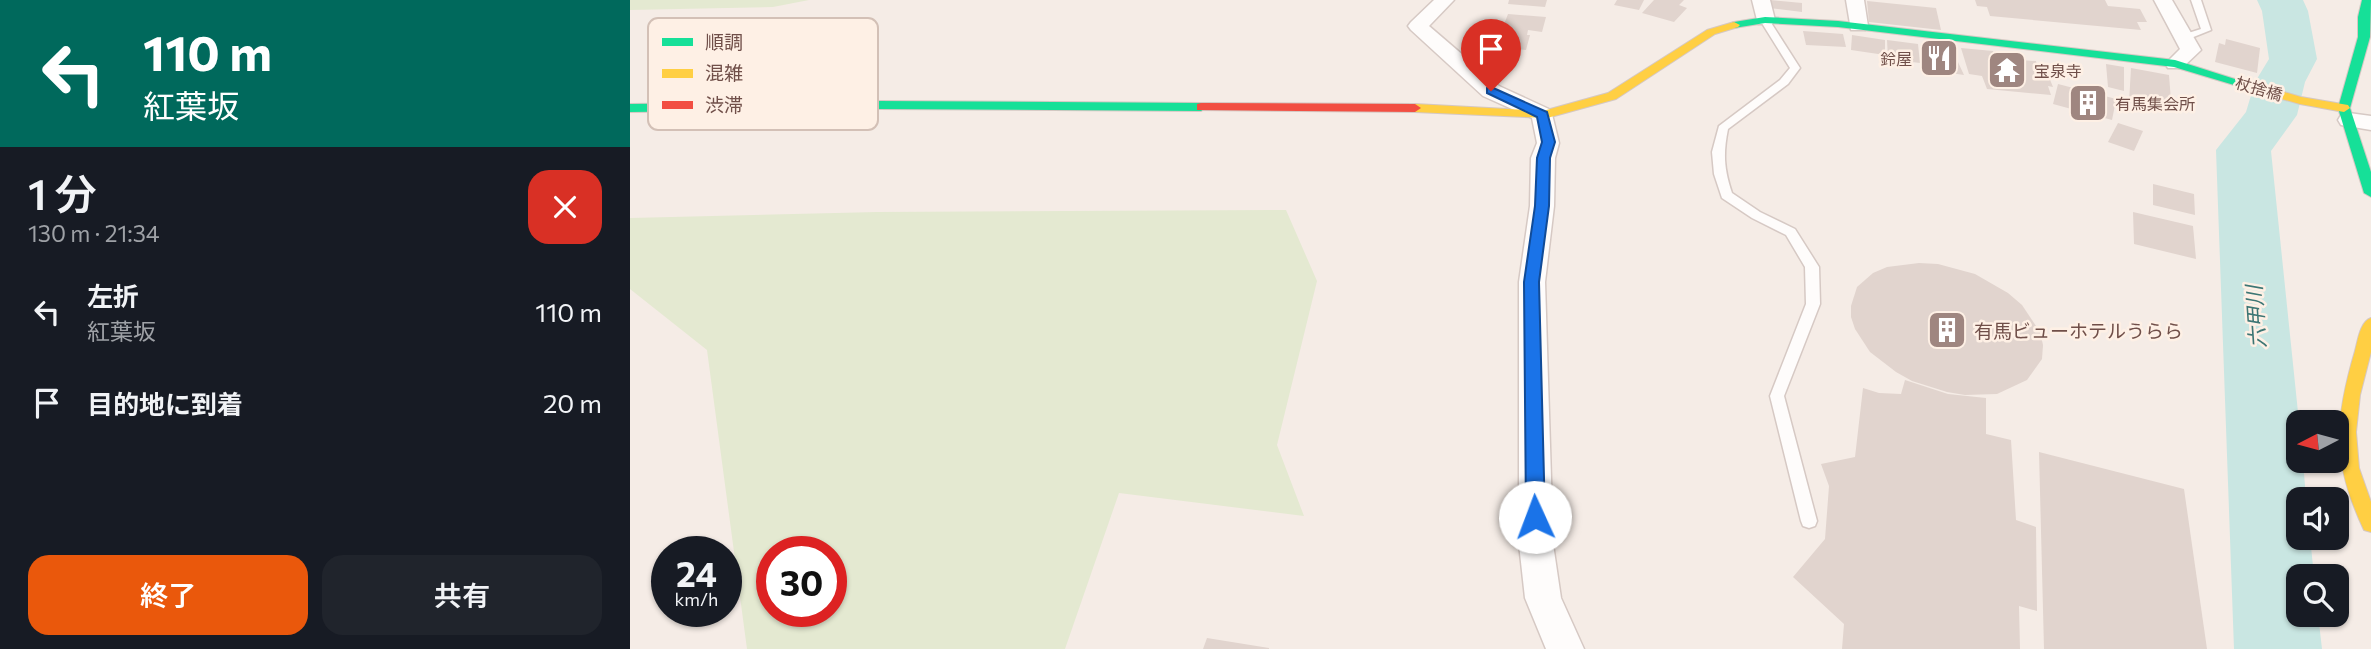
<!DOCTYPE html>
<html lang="ja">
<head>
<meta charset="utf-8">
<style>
	:root { --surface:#171b24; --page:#20242c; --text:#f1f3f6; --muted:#9ea1a6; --accent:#ea580c }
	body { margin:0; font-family:Commissioner,"Noto Sans JP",sans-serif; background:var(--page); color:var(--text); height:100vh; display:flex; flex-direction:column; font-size:26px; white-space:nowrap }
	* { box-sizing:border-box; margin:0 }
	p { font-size:23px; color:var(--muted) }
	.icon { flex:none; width:38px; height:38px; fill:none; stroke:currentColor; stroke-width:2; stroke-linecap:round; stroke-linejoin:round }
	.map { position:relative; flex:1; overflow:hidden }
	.sheet { display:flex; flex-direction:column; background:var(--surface); width:630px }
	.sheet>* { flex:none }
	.hud { background:#00695c; color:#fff; overflow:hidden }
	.needle { width:46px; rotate:264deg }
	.tools { position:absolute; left:1656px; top:410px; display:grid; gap:14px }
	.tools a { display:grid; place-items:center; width:63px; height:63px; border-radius:14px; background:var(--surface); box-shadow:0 2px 5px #0004; font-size:35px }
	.speed { position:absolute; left:21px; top:536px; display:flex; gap:14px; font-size:35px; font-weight:700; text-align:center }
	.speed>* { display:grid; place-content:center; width:91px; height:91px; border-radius:50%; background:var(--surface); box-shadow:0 2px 5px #0004; line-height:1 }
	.speed small { font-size:18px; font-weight:400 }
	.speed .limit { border:10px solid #d22; background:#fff; color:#111 }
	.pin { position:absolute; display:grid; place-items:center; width:60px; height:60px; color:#fff; margin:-72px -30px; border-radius:50% 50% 50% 0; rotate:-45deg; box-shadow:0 0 7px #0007 }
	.pin .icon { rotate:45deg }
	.me { position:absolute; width:77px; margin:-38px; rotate:358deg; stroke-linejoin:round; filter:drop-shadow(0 0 5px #0008) }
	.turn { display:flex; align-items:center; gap:24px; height:147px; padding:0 28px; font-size:32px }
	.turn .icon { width:91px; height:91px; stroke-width:2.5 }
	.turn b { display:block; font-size:49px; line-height:60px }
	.round { display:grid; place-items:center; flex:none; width:74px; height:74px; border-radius:21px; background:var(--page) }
	.headline { display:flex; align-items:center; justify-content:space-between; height:119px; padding:0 28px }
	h1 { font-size:42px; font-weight:600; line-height:52px }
	.action { display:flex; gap:14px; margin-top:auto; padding:14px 28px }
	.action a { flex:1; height:80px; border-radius:21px; background:var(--accent); color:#fff; font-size:28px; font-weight:600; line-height:80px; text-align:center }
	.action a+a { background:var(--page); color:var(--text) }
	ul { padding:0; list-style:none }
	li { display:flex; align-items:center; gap:21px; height:91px; padding:0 28px }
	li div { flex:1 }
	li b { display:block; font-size:26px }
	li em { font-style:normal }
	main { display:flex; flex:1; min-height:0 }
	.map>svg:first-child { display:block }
	.green { fill:#e4e9d1; fill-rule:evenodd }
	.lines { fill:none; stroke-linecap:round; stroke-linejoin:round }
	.river { fill:#c9e6e2; fill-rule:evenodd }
	.building { fill:#e1d4ce }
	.lane-casing { stroke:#d6c9c4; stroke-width:3 }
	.street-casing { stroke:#d6c9c4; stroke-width:3 }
	.fast-casing { stroke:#d5c8c3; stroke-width:2 }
	.slow-casing { stroke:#d5c8c3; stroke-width:2 }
	.jam-casing { stroke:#d5c8c3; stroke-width:2 }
	.lane { fill:#fefcfb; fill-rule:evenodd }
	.street { fill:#fefcfb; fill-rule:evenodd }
	.fast { fill:#16e098; fill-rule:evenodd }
	.slow { fill:#ffcf43; fill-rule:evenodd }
	.jam { fill:#f24e42; fill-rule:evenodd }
	.route { fill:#1a73e8; stroke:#114b97; stroke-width:2 }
	.labels { text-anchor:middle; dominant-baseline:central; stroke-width:5; stroke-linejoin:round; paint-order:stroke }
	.far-poi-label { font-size:16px; fill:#704f49; stroke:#fef0e5; text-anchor:start }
	.far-street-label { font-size:16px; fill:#704f49; stroke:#fef0e5 }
	.poi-label { font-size:19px; fill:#704f49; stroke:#fef0e5; text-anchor:start }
	.water-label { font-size:21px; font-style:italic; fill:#3d7674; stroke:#fef0e5 }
	.key { fill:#fef0e5; stroke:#d3c0b6; stroke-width:2 }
	.key-label { font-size:19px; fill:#704f49 }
</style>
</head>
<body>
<main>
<section class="sheet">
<div class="hud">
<div class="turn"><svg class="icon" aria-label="left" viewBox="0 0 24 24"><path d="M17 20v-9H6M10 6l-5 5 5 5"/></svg><div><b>110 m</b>紅葉坂</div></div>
</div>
<div class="headline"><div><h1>1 分</h1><p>130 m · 21:34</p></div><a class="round" style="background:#d93025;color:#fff"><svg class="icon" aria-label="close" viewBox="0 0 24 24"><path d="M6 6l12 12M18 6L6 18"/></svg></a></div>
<ul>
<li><svg class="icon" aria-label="left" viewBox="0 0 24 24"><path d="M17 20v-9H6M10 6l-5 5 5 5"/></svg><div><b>左折</b><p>紅葉坂</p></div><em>110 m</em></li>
<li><svg class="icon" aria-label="arrive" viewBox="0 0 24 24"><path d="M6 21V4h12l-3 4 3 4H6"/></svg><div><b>目的地に到着</b></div><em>20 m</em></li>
</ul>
<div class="action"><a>終了</a><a>共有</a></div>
</section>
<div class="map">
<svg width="1741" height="649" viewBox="0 0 1741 649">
	<rect width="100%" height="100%" fill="#f5ece6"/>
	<!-- green -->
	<g class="green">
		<path d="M0,0H179L143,7L0,10Z"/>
		<path d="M656,210L687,281L647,445L674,516L489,493L435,649H117L77,350L0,289V218L247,212ZM142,551H201V611H142Z"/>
	</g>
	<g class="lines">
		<!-- river -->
		<path class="river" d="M1627,0H1673L1678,11L1687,59L1675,82L1667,115L1641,151L1669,422L1668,460H1673L1676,499H1668V537H1680L1684,576H1668V614H1688L1692,649H1604L1586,150L1616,112L1625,82L1639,59L1632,11Z"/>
	</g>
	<!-- building -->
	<g class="building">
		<path d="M879,0H917L915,7L878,4Z"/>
		<path d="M987,0H1014L1009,10L984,5Z"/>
		<path d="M1024,0H1054L1049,5L1057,8L1044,22L1012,13Z"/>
		<path d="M1140,0L1172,3V12L1139,8Z"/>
		<path d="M1345,0H1475L1478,6L1510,9L1517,22H1507L1511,30L1360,16L1357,7L1347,6Z"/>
		<path d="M1237,1L1306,8L1311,30L1239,22Z"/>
		<path d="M878,14L916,17L912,32L898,30L897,35H900L896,50L857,46L862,33L878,34L880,27H873Z"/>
		<path d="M1173,31L1213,34L1216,47L1176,45Z"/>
		<path d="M1222,35L1255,40V55L1221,50Z"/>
		<path d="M1596,39L1630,48L1627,73L1585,62L1589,43L1595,45Z"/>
		<path d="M1257,40L1288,44L1290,63L1258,59Z"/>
		<path d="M1294,44L1321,47L1334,75L1293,69L1291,46L1294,47Z"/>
		<path d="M1331,48L1363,51L1365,57L1372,58L1371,53L1388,54L1390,60L1406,61L1407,65H1414L1423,87L1418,86L1421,95L1357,89L1352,76L1339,74Z"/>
		<path d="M1476,64L1494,67V91L1478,87Z"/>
		<path d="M1501,68L1539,75L1541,101L1530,111L1499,103Z"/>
		<path d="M1428,84L1494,101L1493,107L1485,105L1482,120L1423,104Z"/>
		<path d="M1488,123L1513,131L1504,151L1478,142Z"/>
		<path d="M1523,184L1564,194L1565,215L1523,205Z"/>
		<path d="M1503,212L1563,226L1566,259L1504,244Z"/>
		<path d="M1289,263L1308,264L1345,274L1378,293L1392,305L1410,332L1413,345L1412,359L1397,380L1367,394L1335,395L1317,392L1282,381L1266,372L1240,352L1225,329L1221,317V306L1227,287L1243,273L1257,267Z"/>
		<path d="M1275,380L1318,394L1356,398V434L1381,440L1386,520L1406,527L1407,611L1389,606L1390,649H1212L1214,624L1163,577L1195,539L1199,486L1191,464L1225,457L1233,388L1249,393L1271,394Z"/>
		<path d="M1409,452L1554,489L1577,649H1414Z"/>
		<path d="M577,638L639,648V649H573Z"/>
	</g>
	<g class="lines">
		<!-- lane casing -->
		<g class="lane-casing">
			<g id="lane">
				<path d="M1561,0H1571L1581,30L1556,40L1552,39V35L1571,29Z"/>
				<path d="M1132,18H1138L1170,68L1158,84L1098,129C1093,154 1094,169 1102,193L1130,212L1165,229L1189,267L1190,304L1154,396L1187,521L1185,526L1179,528L1173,526L1171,521L1140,396L1176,304L1175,267L1156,235L1122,218L1092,198L1084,174L1082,152L1089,126L1150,80L1160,68L1130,20Z"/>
			</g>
		</g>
		<!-- street casing -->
		<g class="street-casing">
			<g id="street">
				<path d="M804,0H824L799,26L869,86L921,110L929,143L925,158L924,206L915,282L923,544L931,598L954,649H916L895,598L889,544V282L900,206L901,158L907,143L902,118L853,96L781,30L778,26L781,22Z"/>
				<path d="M1122,0H1140L1145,20L1142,24H1128Z"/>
				<path d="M1216,0H1234L1238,26L1235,30H1221Z"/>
				<path d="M1524,0H1542L1571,50L1552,68H1538L1535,64L1550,49Z"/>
				<path d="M1719,113L1741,116V130L1711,125L1708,120L1711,115Z"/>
			</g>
		</g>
		<!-- fast casing -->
		<g class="fast-casing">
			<g id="fast">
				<path d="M1732,0H1741L1740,37L1720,108L1741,172V197L1734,193L1708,108L1728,37V17Z"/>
				<path d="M1135,17L1208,21L1545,60L1630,87L1624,91L1544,67L1208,27L1135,23L1104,28L1098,25L1104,22Z"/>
				<path d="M248,101L571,103L577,107L571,111L248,109L0,112V104Z"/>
			</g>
		</g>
		<!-- slow casing -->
		<g class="slow-casing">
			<g id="slow">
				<path d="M1104,22L1110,25L1108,27L1085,34L986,99L917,118L785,112L779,108L785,104L913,111L978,93L1077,30Z"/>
				<path d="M1624,83L1671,97L1718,105L1720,108L1714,112L1670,104L1620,90L1618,87Z"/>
				<path d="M1741,318V352L1730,395L1726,432L1729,468L1741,502V532L1734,530C1702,462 1704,422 1725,351C1728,340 1730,322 1741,318Z"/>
			</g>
		</g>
		<!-- jam casing -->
		<g class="jam-casing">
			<path id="jam" d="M571,103L785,104L791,108L785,112L567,110V104Z"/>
		</g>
		<!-- lane -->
		<use href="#lane" class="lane"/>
		<!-- street -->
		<use href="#street" class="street"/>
		<!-- fast -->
		<use href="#fast" class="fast"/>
		<!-- slow -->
		<use href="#slow" class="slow"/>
		<!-- jam -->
		<use href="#jam" class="jam"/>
	</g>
	<!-- route -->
	<path class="route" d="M861,87L917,112L925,142L920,158L919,206L909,282L915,517L912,523L905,525L899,523L896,517L894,282L905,206L907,158L912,142L907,117L857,93V88Z"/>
	<!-- icons -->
	<defs>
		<g id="restaurant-square" transform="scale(2.0125)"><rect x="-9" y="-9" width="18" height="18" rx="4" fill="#9f8680" stroke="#fef0e5"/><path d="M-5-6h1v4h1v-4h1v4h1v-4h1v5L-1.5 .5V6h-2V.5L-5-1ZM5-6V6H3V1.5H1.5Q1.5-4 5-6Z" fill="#fff"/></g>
		<g id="temple-square" transform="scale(2.0125)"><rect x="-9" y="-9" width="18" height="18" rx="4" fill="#9f8680" stroke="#fef0e5"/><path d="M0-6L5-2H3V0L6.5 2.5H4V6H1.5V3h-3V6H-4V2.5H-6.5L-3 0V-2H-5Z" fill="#fff"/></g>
		<g id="building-square" transform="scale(2.0125)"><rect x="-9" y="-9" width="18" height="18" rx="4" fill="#9f8680" stroke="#fef0e5"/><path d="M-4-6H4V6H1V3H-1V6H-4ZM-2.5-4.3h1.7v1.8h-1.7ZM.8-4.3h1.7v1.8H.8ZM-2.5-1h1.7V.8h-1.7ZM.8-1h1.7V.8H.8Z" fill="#fff"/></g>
	</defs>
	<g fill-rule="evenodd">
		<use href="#restaurant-square" x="1309" y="58"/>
		<use href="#temple-square" x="1377" y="70"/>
		<use href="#building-square" x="1458" y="103"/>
		<use href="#building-square" x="1317" y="330"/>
	</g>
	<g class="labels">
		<!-- far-poi labels -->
		<g class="far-poi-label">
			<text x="1282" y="58" text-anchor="end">鈴屋</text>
			<text x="1404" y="70">宝泉寺</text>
			<text x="1485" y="103">有馬集会所</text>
		</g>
		<!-- far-street labels -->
		<g class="far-street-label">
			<text transform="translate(1629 88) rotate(16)">杖捨橋</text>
		</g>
		<!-- poi labels -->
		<g class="poi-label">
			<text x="1344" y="330">有馬ビューホテルうらら</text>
		</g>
		<!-- water labels -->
		<g class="water-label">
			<text transform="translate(1625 317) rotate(-94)">六甲川</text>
		</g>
	</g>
	<!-- legend -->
	<rect x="18" y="18" width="230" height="112" rx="10" class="key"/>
	<rect x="32" y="38" width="31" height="8" fill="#16e098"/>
	<rect x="32" y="69" width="31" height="9" fill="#ffcf43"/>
	<rect x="32" y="101" width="31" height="8" fill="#f24e42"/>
	<g class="key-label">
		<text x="75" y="49">順調</text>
		<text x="75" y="80">混雑</text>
		<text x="75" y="112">渋滞</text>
	</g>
</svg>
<div class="tools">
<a><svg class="needle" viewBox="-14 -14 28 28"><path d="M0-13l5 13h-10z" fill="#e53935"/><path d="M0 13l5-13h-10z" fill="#9ea1a6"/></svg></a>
<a><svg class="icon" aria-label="sound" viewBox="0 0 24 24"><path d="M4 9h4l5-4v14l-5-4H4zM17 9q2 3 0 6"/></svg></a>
<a><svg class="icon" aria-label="search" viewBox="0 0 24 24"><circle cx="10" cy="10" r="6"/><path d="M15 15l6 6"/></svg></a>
</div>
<div class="speed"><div>24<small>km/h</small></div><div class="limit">30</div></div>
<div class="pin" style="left:861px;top:91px;background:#d93025"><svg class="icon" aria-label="arrive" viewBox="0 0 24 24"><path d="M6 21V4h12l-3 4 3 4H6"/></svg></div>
<svg class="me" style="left:905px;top:517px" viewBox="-20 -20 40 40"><circle r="19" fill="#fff"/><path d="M0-13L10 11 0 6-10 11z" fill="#1a73e8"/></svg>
</div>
</main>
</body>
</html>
